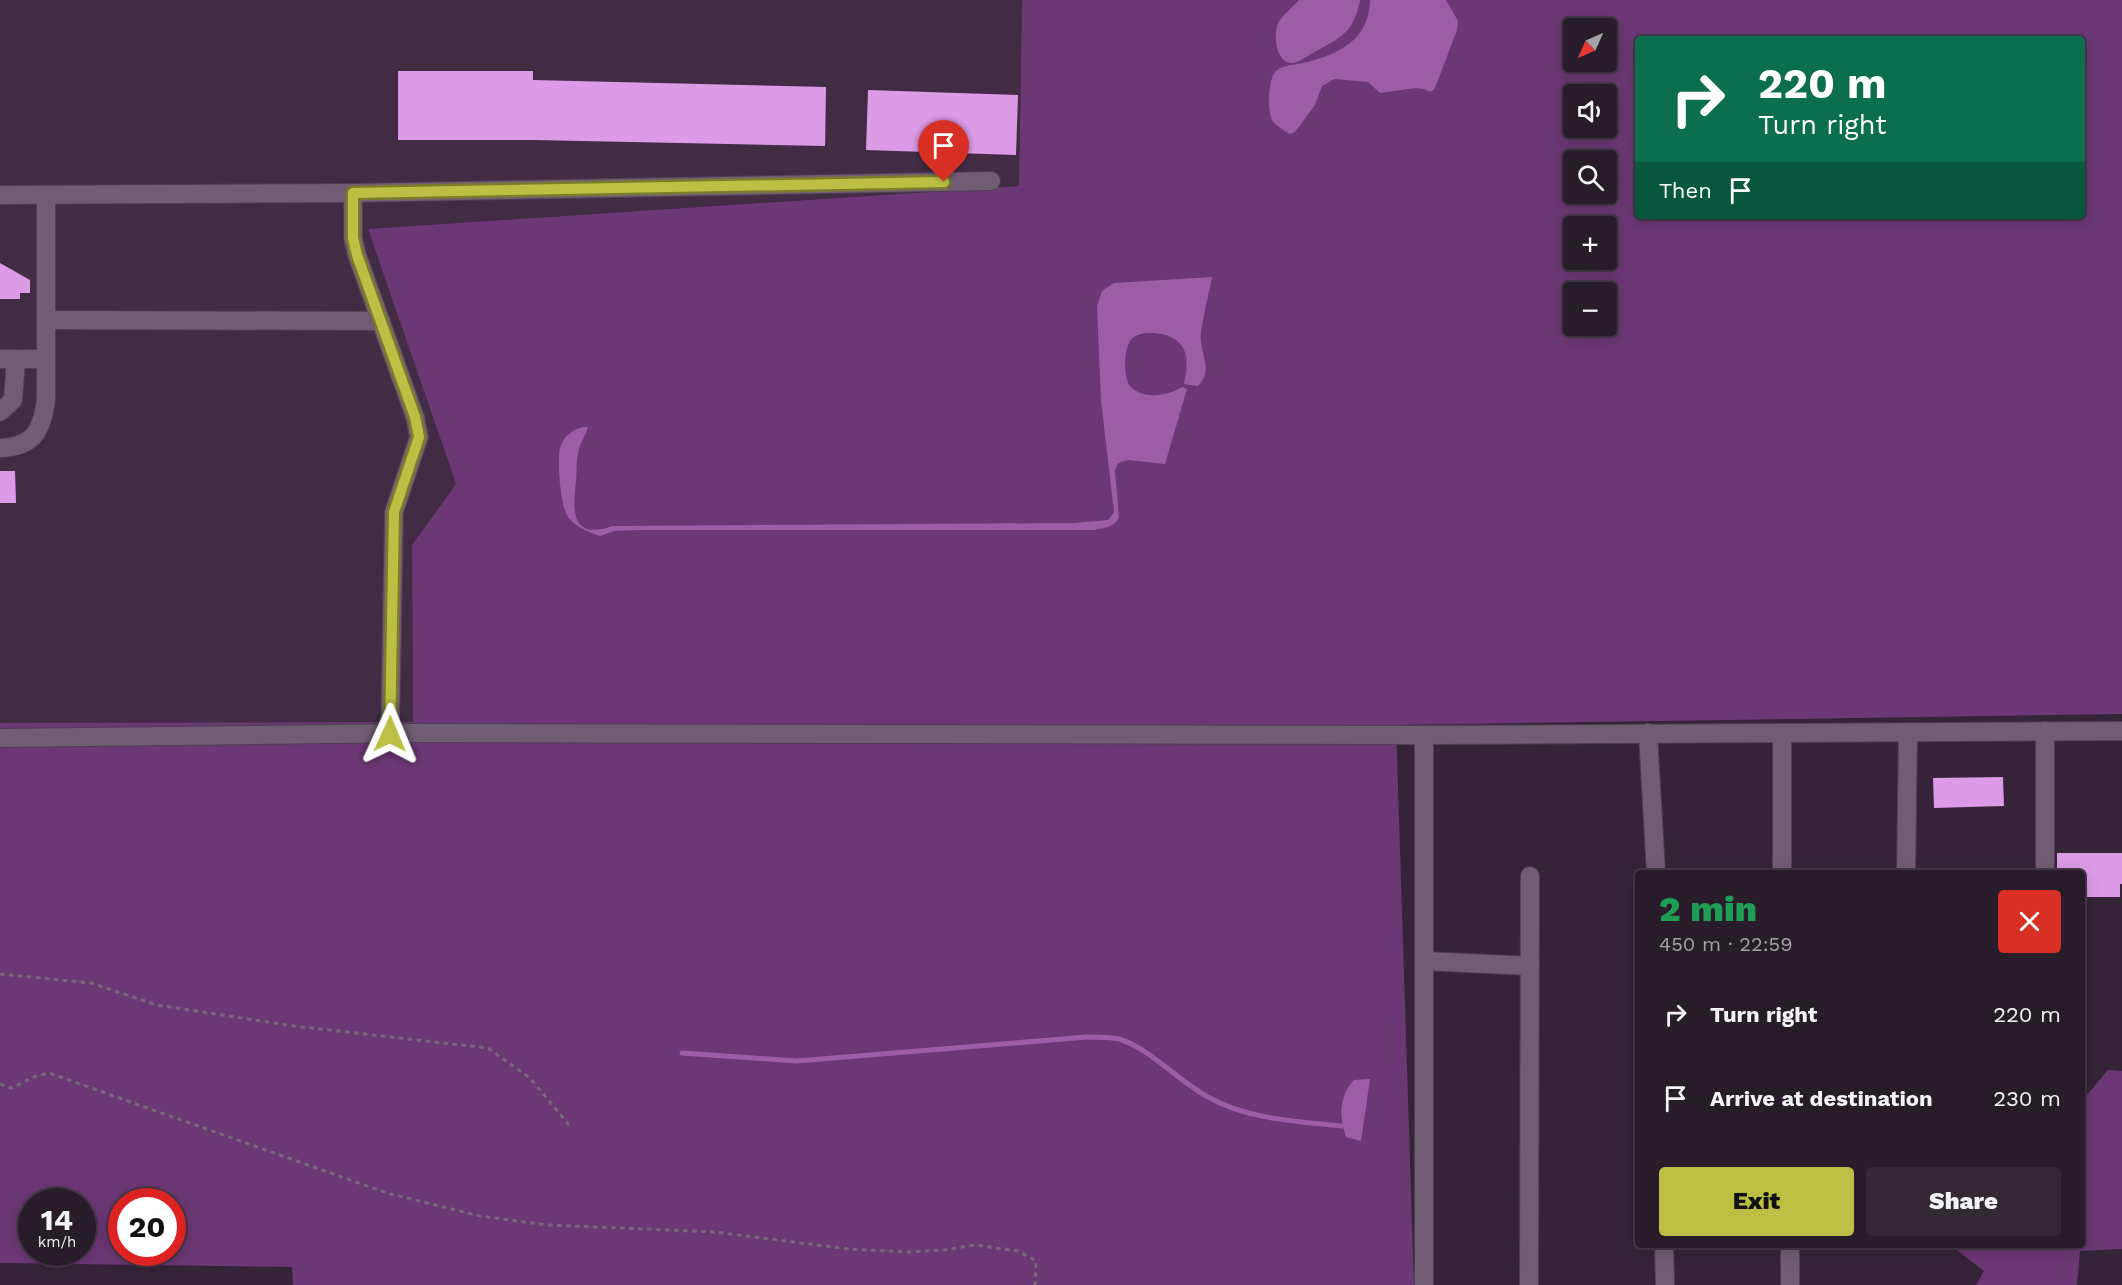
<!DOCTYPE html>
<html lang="en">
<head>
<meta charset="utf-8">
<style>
	:root { --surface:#281b2a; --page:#342836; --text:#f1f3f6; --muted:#a5a1a8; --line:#443947; --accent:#bbc045 }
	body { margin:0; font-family:"Work Sans",sans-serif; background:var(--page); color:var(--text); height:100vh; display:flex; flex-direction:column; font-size:22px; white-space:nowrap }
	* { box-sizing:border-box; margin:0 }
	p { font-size:20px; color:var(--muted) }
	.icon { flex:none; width:33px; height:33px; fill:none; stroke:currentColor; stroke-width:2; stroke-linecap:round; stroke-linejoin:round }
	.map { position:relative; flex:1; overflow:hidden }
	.panel { position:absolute; left:1635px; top:870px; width:450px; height:378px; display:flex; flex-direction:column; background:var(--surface); border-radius:6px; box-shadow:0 3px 15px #0003,0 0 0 2px var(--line) }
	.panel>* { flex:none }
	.hud { position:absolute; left:1635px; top:36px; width:450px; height:183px; border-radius:6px; box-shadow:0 3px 15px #0003,0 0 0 2px var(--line); background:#0b6e4f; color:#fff; overflow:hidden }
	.needle { width:39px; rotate:225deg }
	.buttons { position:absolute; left:1563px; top:18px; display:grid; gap:12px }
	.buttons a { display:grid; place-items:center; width:54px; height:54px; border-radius:6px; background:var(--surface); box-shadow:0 3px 15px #0003,0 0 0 2px var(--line); font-size:30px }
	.speed { position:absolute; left:18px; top:1188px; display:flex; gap:12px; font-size:30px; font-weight:700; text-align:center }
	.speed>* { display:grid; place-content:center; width:78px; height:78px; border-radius:50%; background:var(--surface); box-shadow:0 3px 15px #0003,0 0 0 2px var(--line); line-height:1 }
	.speed small { font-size:15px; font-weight:400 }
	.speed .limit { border:9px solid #d22; background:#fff; color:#111 }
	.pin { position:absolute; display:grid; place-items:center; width:51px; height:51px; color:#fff; margin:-62px -26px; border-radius:50% 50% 50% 0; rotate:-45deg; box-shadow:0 0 6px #0007 }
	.pin .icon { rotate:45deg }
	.me { position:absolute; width:66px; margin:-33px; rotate:1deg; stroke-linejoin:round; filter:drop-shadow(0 0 4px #0008) }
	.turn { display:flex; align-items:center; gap:21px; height:126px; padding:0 24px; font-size:27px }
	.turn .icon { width:78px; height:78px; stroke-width:2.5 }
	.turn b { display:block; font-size:42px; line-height:51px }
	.then { display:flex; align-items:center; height:57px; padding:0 24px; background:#0003; gap:12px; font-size:22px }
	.round { display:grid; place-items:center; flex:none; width:63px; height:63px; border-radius:6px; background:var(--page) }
	.summary { display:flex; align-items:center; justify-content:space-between; height:102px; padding:0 24px }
	h1 { font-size:36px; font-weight:800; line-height:45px; color:#1e9e55 }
	.action { display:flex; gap:12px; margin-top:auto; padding:12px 24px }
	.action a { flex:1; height:69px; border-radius:6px; background:var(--accent); color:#111; font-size:24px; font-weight:800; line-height:69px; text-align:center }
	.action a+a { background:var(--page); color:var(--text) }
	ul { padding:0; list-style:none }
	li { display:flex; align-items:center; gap:18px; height:84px; padding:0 24px }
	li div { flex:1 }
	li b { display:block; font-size:22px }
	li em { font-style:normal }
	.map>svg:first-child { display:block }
	.built { fill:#412c44 }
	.green { fill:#6c3775; fill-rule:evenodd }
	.water { fill:#9b5ea5 }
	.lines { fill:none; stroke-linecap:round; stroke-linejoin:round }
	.stream { stroke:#9b5ea5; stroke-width:5 }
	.building { fill:#dc9be7 }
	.minor-casing { stroke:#4e4051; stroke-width:20 }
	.path { stroke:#776879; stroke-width:3; stroke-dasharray:4.5 4.5; stroke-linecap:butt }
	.minor { stroke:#705d73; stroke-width:18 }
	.route-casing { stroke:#7a7d2d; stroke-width:15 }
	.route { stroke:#bbc045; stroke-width:10 }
</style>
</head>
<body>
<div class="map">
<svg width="2122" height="1285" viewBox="0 0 2122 1285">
	<rect width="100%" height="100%" fill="#352438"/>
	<!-- built -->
	<path class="built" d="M0,0H1022L1019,186L368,229L456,484L412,545L413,723L0,765Z"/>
	<!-- green -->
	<g class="green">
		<path d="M1022,0H2122V714L1396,725L1414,1285H293L292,1267L0,1263V723L413,722L412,545L456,484L368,229L1019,186ZM1574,28H1606V62H1574ZM1638,39H2082V216H1638ZM1574,94H1606V128H1574ZM1574,160H1606V194H1574ZM1574,226H1606V260H1574ZM1574,292H1606V326H1574ZM32,1202H82V1252H32ZM122,1202H172V1252H122Z"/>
		<path d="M2108,1070L2122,1071V1249L2080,1251L2077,1285H1976L1984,1271L1950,1245H2082V1101Z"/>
	</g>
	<!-- water -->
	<g class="water">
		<path d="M1299,0H1360C1354,33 1340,38 1313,53C1307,56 1300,62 1292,63C1275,63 1272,31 1280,20C1285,13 1293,7 1299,0Z"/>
		<path d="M1370,0H1446L1458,21L1457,30L1435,88L1431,92L1423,89L1416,88L1380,93L1368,82L1334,79L1322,86L1315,105L1295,132L1290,134C1284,131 1275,125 1272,120C1267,109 1268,79 1276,71C1283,65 1295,65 1303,63C1337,55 1370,40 1370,0Z"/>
		<path d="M1212,277C1210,290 1199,331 1201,342C1203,359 1212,372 1198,386L1184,384C1187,369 1190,351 1177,341C1170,335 1160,333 1151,333C1143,333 1135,334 1130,341C1124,350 1123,377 1130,386C1142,400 1168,396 1182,387L1187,389L1165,464L1128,460L1118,463L1115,470L1119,518C1114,527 1104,528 1094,530H639L614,531L600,536C588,532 575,527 568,517C560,505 557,461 560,448C563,436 576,426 588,427C586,435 581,441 579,449C576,459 577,471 576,482C572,513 572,540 613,526L1075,523L1108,520L1114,512L1101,401L1097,306L1102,291L1114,283Z"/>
		<path d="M1370,1079L1361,1141L1346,1137C1339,1116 1339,1096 1354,1080Z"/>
	</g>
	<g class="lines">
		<!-- stream -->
		<path class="stream" d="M682,1053L797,1061L1087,1037C1097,1037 1109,1037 1119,1039C1151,1049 1178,1081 1208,1097C1249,1120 1296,1121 1342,1126"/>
	</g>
	<!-- building -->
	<g class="building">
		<path d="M398,71H533V80L826,87L825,146L533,140H398Z"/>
		<path d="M868,90L1018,95L1016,155L866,150Z"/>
		<path d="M0,263L30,280V293H20V299H0Z"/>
		<path d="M0,471H15L16,503H0Z"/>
		<path d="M2003,777L2004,806L1934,808L1933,778Z"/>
		<path d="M2057,853H2122V884H2120V897H2082V873H2057Z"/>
	</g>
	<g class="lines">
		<!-- minor casing -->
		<g class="minor-casing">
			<g id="minor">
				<path d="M353,193V238L357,255L415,417L419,437L394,512L390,733"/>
				<path d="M0,195L353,193L991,181"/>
				<path d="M46,320L381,321"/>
				<path d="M0,359H46"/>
				<path d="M0,412L13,400L16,359"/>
				<path d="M0,448C34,447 42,430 46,400V195"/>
				<path d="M2045,731V866"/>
				<path d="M1648,733L1656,873"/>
				<path d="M1782,733V873"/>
				<path d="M1424,735V1285"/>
				<path d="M0,738L413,733L1424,735L2122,731"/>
				<path d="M1906,873L1908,732"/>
				<path d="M1424,961L1530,966"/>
				<path d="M1664,1245L1665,1285"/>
				<path d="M1790,1245V1285"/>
				<path d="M1529,1285L1530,876"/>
			</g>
		</g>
		<!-- path -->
		<g class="path">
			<path d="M0,974L91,983L157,1005L294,1026L488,1048L530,1078L569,1125"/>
			<path d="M0,1084L11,1088L36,1076L49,1073L387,1193L480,1216L547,1225L715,1232L849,1249L906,1252L944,1250L975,1245L1018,1251L1036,1261L1035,1285"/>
		</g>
		<!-- minor -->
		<use href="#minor" class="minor"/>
	</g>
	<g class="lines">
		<!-- route casing -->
		<g class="route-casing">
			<path id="route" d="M390,734L394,512L419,437L415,417L357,255L353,238V193L944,182"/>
		</g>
		<!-- route -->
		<use href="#route" class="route"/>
	</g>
</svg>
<div class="buttons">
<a><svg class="needle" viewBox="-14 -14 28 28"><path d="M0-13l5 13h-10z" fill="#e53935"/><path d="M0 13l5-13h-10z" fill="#a5a1a8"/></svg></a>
<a><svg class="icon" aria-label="sound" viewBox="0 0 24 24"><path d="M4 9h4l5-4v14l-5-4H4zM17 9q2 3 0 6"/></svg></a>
<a><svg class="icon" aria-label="search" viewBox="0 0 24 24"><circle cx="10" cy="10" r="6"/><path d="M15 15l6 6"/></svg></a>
<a>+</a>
<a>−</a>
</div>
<div class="speed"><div>14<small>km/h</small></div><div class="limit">20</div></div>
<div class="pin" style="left:944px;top:182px;background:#d93025"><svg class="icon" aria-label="arrive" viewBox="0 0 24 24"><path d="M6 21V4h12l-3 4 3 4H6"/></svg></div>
<svg class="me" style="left:390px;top:734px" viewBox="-20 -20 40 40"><path d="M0-17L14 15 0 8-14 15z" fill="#bbc045" stroke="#fff" stroke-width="4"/></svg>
<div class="hud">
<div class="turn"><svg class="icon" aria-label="right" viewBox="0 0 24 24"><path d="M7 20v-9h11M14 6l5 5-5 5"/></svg><div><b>220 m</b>Turn right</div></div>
<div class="then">Then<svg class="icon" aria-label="arrive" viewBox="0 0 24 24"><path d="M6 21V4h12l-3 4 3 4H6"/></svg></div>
</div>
<section class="panel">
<div class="summary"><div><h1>2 min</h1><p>450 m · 22:59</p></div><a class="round" style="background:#d93025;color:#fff"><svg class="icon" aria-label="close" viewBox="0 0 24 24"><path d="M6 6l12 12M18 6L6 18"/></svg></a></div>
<ul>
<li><svg class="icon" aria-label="right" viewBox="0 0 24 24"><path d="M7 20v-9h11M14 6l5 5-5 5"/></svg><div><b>Turn right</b></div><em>220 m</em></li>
<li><svg class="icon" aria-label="arrive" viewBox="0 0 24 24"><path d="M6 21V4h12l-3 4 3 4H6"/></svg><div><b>Arrive at destination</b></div><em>230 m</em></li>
</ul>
<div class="action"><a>Exit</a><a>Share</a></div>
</section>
</div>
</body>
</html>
